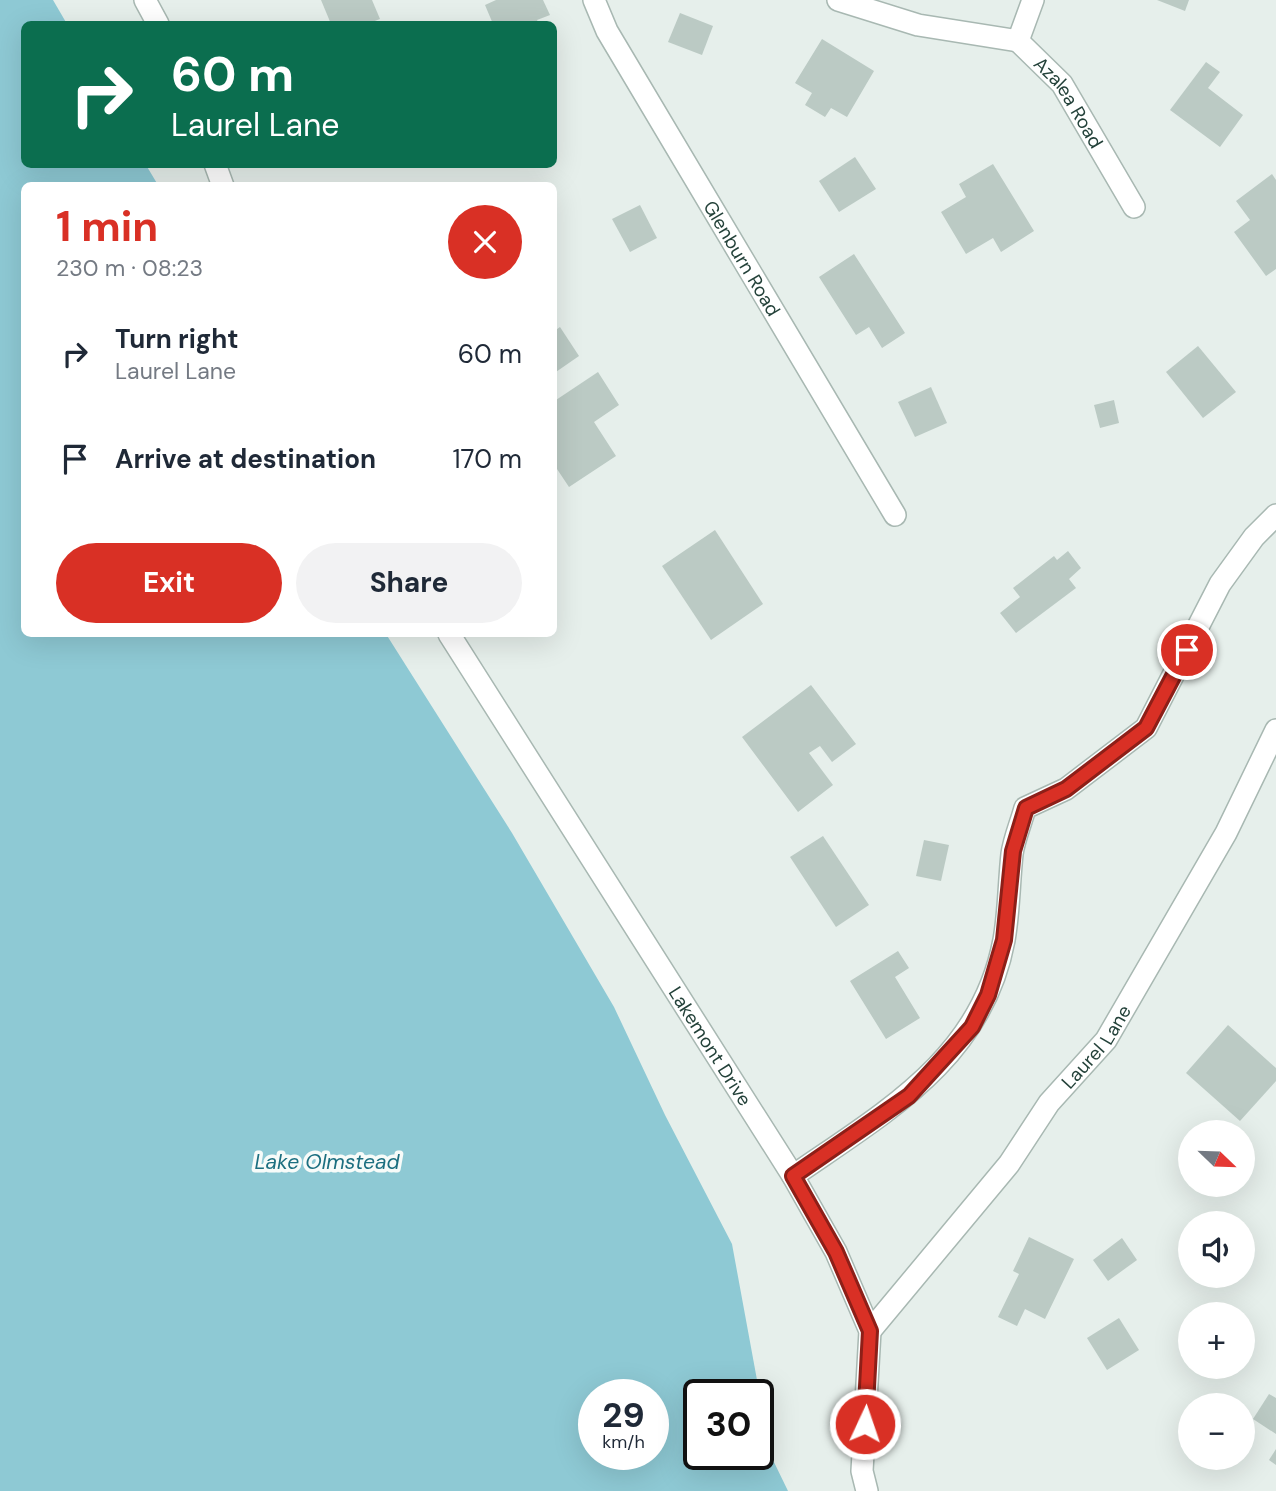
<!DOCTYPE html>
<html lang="en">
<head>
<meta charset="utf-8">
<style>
	:root { --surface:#fff; --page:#f2f2f3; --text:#1f2937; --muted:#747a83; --accent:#d93025 }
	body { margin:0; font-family:"DM Sans",sans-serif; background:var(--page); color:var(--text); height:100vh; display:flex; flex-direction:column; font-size:26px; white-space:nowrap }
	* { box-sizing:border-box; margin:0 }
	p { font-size:23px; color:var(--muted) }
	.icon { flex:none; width:38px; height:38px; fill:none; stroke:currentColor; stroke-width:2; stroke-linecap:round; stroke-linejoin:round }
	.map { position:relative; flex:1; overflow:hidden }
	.side { position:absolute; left:21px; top:182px; width:536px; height:455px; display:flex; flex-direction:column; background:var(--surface); border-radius:10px; box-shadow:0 7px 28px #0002 }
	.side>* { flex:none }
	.guide { position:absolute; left:21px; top:21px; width:536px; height:147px; border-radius:10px; box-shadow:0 7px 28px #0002; background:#0b6e4f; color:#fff; overflow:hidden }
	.needle { width:46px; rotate:113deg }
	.tools { position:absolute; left:1178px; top:1120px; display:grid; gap:14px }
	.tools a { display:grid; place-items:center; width:77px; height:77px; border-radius:50%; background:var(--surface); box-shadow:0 7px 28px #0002; font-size:35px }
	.speed { position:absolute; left:578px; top:1379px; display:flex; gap:14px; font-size:35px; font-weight:700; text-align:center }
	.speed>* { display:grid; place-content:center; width:91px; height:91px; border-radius:50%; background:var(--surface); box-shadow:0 7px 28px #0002; line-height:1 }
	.speed small { font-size:18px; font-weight:400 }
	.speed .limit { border:4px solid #111; border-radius:10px; background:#fff; color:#111 }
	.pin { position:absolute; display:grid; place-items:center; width:60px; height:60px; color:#fff; margin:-30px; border:4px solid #fff; border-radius:50%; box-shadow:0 2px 7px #0007 }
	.me { position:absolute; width:77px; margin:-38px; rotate:3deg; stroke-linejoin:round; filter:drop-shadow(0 0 5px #0008) }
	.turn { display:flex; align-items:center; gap:24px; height:147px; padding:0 35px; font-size:32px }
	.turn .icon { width:91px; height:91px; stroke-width:2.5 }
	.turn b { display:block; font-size:49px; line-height:60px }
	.round { display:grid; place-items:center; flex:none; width:74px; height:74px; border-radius:37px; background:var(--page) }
	.head { display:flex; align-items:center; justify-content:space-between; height:119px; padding:0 35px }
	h1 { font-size:42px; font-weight:700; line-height:52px; color:var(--accent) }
	.primary-button { display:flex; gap:14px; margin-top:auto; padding:14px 35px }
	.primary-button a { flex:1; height:80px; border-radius:42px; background:var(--accent); color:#fff; font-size:28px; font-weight:700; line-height:80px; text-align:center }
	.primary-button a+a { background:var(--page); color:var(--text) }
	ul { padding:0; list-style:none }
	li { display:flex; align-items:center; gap:21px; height:105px; padding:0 35px }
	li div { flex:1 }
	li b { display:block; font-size:26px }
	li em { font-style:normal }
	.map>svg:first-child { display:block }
	.water { fill:#8ec9d4; fill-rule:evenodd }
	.building { fill:#bbcac4 }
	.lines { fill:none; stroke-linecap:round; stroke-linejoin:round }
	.minor-casing { stroke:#a8b8b2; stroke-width:24 }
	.minor { stroke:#fff; stroke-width:21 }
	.route-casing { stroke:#8d1f18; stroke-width:18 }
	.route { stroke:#d93025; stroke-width:12 }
	.labels { text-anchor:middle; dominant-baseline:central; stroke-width:7; stroke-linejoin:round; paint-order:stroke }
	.street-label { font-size:19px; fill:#24423a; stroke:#f7fbf9 }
	.water-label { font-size:21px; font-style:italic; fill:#1c6f80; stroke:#f7fbf9 }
</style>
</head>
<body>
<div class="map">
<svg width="1276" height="1491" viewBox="0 0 1276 1491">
	<rect width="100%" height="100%" fill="#e6efeb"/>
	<!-- water -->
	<path class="water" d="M0,0H53L67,24H24V164L146,165L158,185L24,186V634H386L512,833L614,1007L665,1115L732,1244L771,1456L788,1491H0ZM593,1395H653V1454H593ZM698,1395H758V1454H698Z"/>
	<!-- building -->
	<g class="building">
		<path d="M321,0H372L380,19L367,24H331Z"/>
		<path d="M496,0H543L550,15L537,20L539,24H493L485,5Z"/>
		<path d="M1157,0H1189L1185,11Z"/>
		<path d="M680,13L713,26L702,55L668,42Z"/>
		<path d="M822,39L874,71L847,117L831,108L825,117L805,105L812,93L795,83Z"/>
		<path d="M1206,62L1220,72L1208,88L1243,115L1220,147L1170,110Z"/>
		<path d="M855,157L876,189L839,212L819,181Z"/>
		<path d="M993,164L1034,231L1001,252L993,238L966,254L941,212L966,197L959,184Z"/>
		<path d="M1272,174L1276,180V269L1266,276L1234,232L1250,220L1236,201Z"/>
		<path d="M640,205L657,238L630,252L612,219Z"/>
		<path d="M854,254L905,333L882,348L869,327L856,335L819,277Z"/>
		<path d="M560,327L579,356L553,374V332Z"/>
		<path d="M1198,346L1236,392L1203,418L1166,372Z"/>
		<path d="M598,372L619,405L594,422L616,456L569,487L553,463V402Z"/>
		<path d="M931,387L947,423L915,437L898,402Z"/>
		<path d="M1114,400L1119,423L1100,428L1094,405Z"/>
		<path d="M715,530L763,604L711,640L662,566Z"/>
		<path d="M1068,551L1081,568L1069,579L1076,588L1016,633L1000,613L1020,597L1013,588L1054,556L1057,560Z"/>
		<path d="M811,685L856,744L832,762L820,746L809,753L833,785L798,812L742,737Z"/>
		<path d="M823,836L869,905L836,927L790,857Z"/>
		<path d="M924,840L949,845L941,881L916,876Z"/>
		<path d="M898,951L909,968L895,977L920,1018L886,1039L850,981Z"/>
		<path d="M1228,1025L1276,1068V1081L1240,1121L1186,1073Z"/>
		<path d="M1029,1237L1074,1259L1045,1319L1025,1309L1017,1326L998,1317L1019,1274L1013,1271Z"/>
		<path d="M1122,1238L1137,1260L1108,1281L1093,1260Z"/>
		<path d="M1119,1318L1139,1350L1107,1370L1087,1338Z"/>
		<path d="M1269,1394L1276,1398V1434L1253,1419Z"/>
		<path d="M1276,1449V1465L1269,1460Z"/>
	</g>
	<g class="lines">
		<!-- minor casing -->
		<g class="minor-casing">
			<g id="minor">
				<path d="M145,0L158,24"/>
				<path id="s1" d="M594,0L607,31L895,515"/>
				<path d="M838,0L918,25L1018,41"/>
				<path id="s2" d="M1033,0L1018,41L1062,84L1134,207"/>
				<path d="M215,164L223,186"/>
				<path id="s3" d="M449,634L793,1176L836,1252L870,1331L862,1471L867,1491"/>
				<path d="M793,1176C885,1112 982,1059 1004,940C1009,912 1009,882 1012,854C1014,839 1021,823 1025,808L1066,789L1146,728L1220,584L1254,537L1276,515"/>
				<path id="s4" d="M870,1331L1009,1164L1049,1103L1106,1040L1226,833L1276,730"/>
			</g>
		</g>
		<!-- minor -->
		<use href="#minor" class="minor"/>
	</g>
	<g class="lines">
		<!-- route casing -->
		<g class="route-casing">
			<path id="route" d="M865,1424L870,1331L836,1252L793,1176L909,1096L972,1027L988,995L1004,940L1013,851L1026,808L1066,789L1146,728L1187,650"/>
		</g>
		<!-- route -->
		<use href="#route" class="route"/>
	</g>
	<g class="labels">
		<!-- street labels -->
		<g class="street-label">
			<text stroke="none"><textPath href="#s2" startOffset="124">Azalea Road</textPath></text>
			<text stroke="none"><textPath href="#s1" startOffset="298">Glenburn Road</textPath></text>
			<text stroke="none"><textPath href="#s4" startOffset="364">Laurel Lane</textPath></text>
			<text stroke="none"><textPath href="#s3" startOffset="488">Lakemont Drive</textPath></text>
		</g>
		<!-- water labels -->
		<g class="water-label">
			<text x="327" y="1162">Lake Olmstead</text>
		</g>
	</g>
</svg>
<div class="tools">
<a><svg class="needle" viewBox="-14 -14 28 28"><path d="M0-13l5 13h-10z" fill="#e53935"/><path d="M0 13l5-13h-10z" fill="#747a83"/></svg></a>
<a><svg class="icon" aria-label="sound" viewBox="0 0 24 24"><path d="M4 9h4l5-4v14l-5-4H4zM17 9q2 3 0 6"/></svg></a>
<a>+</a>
<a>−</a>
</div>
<div class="speed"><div>29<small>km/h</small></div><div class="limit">30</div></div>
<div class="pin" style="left:1187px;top:650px;background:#d93025"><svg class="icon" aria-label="arrive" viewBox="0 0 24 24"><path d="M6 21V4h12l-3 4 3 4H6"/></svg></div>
<svg class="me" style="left:865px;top:1424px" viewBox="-20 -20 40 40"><circle r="17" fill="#d93025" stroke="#fff" stroke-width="3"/><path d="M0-11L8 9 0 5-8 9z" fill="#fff"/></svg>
<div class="guide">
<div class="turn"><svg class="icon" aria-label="right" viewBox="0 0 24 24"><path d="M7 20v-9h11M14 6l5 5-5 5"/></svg><div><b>60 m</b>Laurel Lane</div></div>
</div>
<section class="side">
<div class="head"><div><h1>1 min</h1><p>230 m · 08:23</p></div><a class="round" style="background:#d93025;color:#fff"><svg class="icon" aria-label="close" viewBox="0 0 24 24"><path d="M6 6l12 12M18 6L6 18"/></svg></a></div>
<ul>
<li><svg class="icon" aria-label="right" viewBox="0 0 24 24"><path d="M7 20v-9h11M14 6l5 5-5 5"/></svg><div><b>Turn right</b><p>Laurel Lane</p></div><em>60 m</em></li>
<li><svg class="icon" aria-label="arrive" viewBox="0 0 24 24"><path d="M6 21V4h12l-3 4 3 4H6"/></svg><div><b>Arrive at destination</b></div><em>170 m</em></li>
</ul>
<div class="primary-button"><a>Exit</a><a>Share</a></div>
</section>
</div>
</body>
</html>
